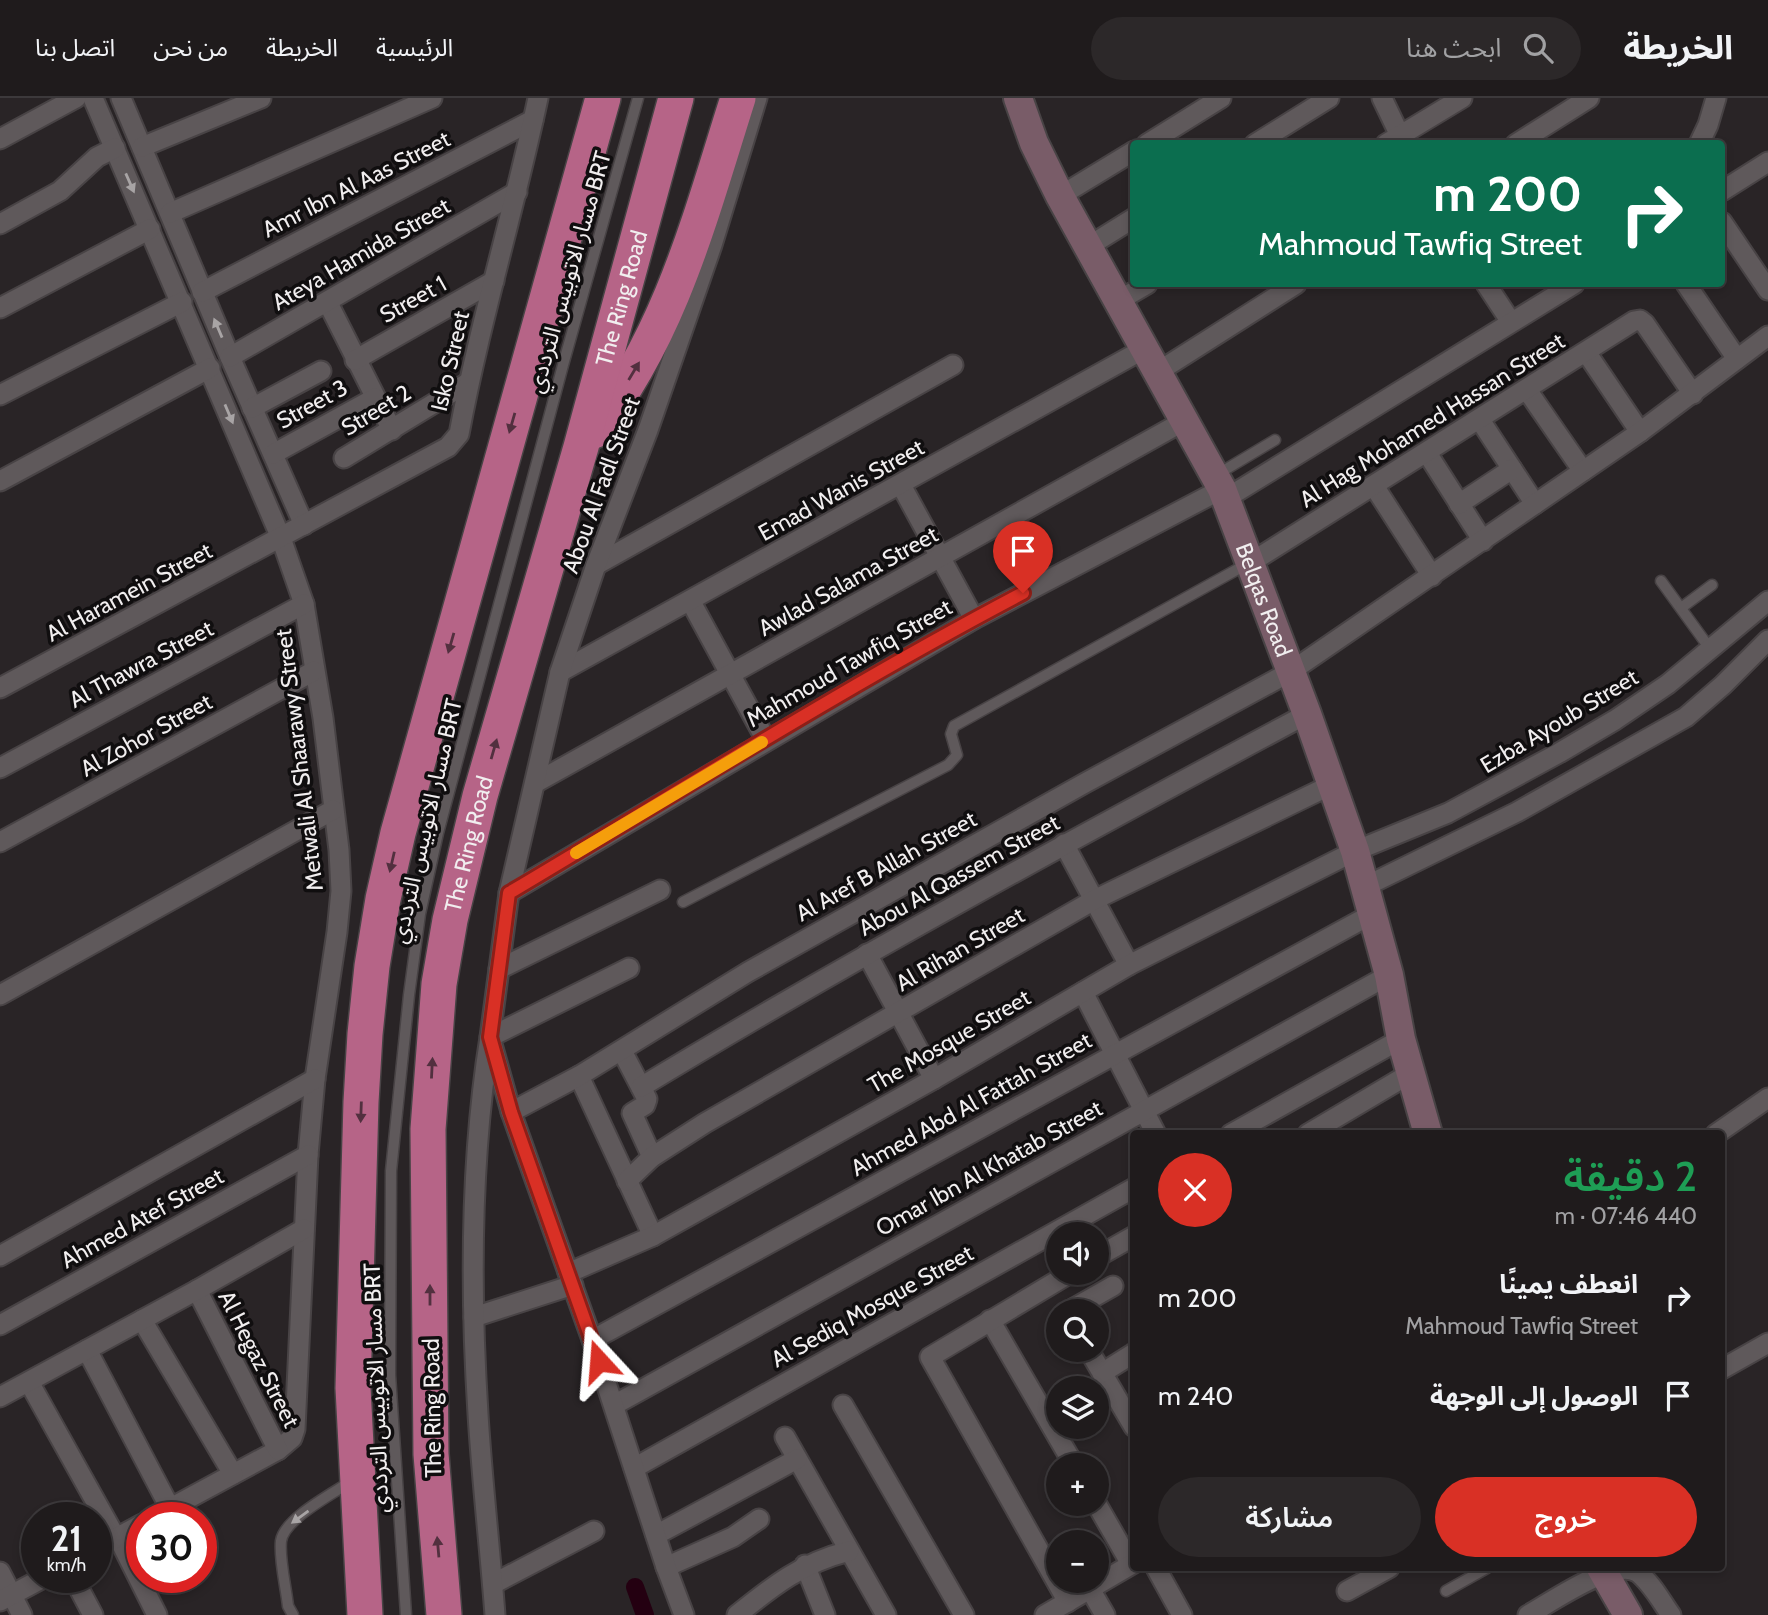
<!DOCTYPE html>
<html lang="ar">
<head>
<meta charset="utf-8">
<style>
	:root { --surface:#1f1b1c; --page:#2c2829; --text:#f1f3f6; --muted:#a1a1a3; --line:#3c393b; --accent:#d93025 }
	body { margin:0; font-family:Cabin,"Noto Sans Arabic",sans-serif; background:var(--page); color:var(--text); direction:rtl; height:100vh; display:flex; flex-direction:column; font-size:26px; white-space:nowrap }
	* { box-sizing:border-box; margin:0 }
	p { font-size:23px; color:var(--muted) }
	.icon { flex:none; width:38px; height:38px; fill:none; stroke:currentColor; stroke-width:2; stroke-linecap:round; stroke-linejoin:round }
	.map { position:relative; flex:1; overflow:hidden; direction:ltr }
	.drawer { position:absolute; left:1130px; top:1032px; width:595px; height:441px; display:flex; flex-direction:column; background:var(--surface); border-radius:7px; box-shadow:0 4px 10px #0003,0 0 0 2px var(--line); direction:rtl }
	.drawer>* { flex:none }
	.top-card { position:absolute; left:1130px; top:42px; width:595px; height:147px; border-radius:7px; box-shadow:0 4px 10px #0003,0 0 0 2px var(--line); direction:rtl; background:#0b6e4f; color:#fff; overflow:hidden }
	.tools { position:absolute; left:1046px; top:1124px; display:grid; gap:14px }
	.tools a { display:grid; place-items:center; width:63px; height:63px; border-radius:50%; background:var(--surface); box-shadow:0 4px 10px #0003,0 0 0 2px var(--line); font-size:35px }
	.speed { position:absolute; left:21px; top:1404px; display:flex; gap:14px; font-size:35px; font-weight:700; text-align:center }
	.speed>* { display:grid; place-content:center; width:91px; height:91px; border-radius:50%; background:var(--surface); box-shadow:0 4px 10px #0003,0 0 0 2px var(--line); line-height:1 }
	.speed small { font-size:18px; font-weight:400 }
	.speed .limit { border:10px solid #d22; background:#fff; color:#111 }
	.pin { position:absolute; display:grid; place-items:center; width:60px; height:60px; color:#fff; margin:-72px -30px; border-radius:50% 50% 50% 0; rotate:-45deg; box-shadow:0 0 7px #0007 }
	.pin .icon { rotate:45deg }
	.me { position:absolute; width:77px; margin:-38px; rotate:341deg; stroke-linejoin:round; filter:drop-shadow(0 0 5px #0008) }
	.turn { display:flex; align-items:center; gap:24px; height:147px; padding:0 28px; font-size:32px }
	.turn .icon { width:91px; height:91px; stroke-width:2.5 }
	.turn b { display:block; font-size:49px; line-height:60px }
	.round { display:grid; place-items:center; flex:none; width:74px; height:74px; border-radius:37px; background:var(--page) }
	.head { display:flex; align-items:center; justify-content:space-between; height:119px; padding:0 28px }
	h1 { font-size:42px; font-weight:600; line-height:52px; color:#1e9e55 }
	.button { display:flex; gap:14px; margin-top:auto; padding:14px 28px }
	.button a { flex:1; height:80px; border-radius:42px; background:var(--accent); color:#fff; font-size:28px; font-weight:600; line-height:80px; text-align:center }
	.button a+a { background:var(--page); color:var(--text) }
	ul { padding:0; list-style:none }
	li { display:flex; align-items:center; gap:21px; height:98px; padding:0 28px }
	li div { flex:1 }
	li b { display:block; font-size:26px }
	li em { font-style:normal }
	header { display:flex; align-items:center; gap:42px; box-sizing:border-box; height:98px; padding:0 35px; background:var(--surface); border-bottom:2px solid var(--line) }
	header strong { font-size:33px }
	nav { display:flex; gap:38px; margin-inline-start:auto; font-size:24px }
	.search { width:490px; height:63px; background:var(--page); display:flex; align-items:center; gap:18px; box-sizing:border-box; padding:0 24px; border-radius:38px; color:var(--muted); font-size:26px }
	.map>svg:first-child { display:block }
	.lines { fill:none; stroke-linecap:round; stroke-linejoin:round }
	.canal { stroke:#240011; stroke-width:18 }
	.service-casing { stroke:#484345; stroke-width:13 }
	.minor-casing { stroke:#484345; stroke-width:23 }
	.secondary-casing { stroke:#484345; stroke-width:32 }
	.motorway-casing { stroke:#484345; stroke-width:38 }
	.service { stroke:#5f595b; stroke-width:10 }
	.minor { stroke:#5f595b; stroke-width:19 }
	.secondary { stroke:#795c68; stroke-width:28 }
	.motorway { stroke:#b66487; stroke-width:35 }
	.oneway { fill:#a8a4a5 }
	.oneway2 { fill:#52303f }
	.route-casing { stroke:#8d1f18; stroke-width:18 }
	.route { stroke:#d93025; stroke-width:12 }
	.slow { stroke:#f59e0b; stroke-width:12 }
	.labels { text-anchor:middle; dominant-baseline:central; stroke-width:7; stroke-linejoin:round; paint-order:stroke }
	.street-label { font-size:23px; fill:#f1eeef; stroke:#100e0f }
</style>
</head>
<body>
<header>
<strong>الخريطة</strong>
<div class="search"><svg class="icon" aria-label="search" viewBox="0 0 24 24"><circle cx="10" cy="10" r="6"/><path d="M15 15l6 6"/></svg>ابحث هنا</div>
<nav><a>الرئيسية</a><a>الخريطة</a><a>من نحن</a><a>اتصل بنا</a></nav>
</header>
<div class="map">
<svg width="1768" height="1517" viewBox="0 0 1768 1517">
	<rect width="100%" height="100%" fill="#292426"/>
	<g class="lines">
		<!-- canal -->
		<path class="canal" d="M635,1489L645,1517"/>
		<!-- service casing -->
		<g class="service-casing">
			<g id="service">
				<path d="M1218,376L1275,342"/>
				<path d="M1661,483L1711,552"/>
				<path d="M1681,510L1712,487"/>
				<path d="M683,804L948,667L957,657L951,636L954,628L1247,466"/>
				<path d="M1446,1493L1487,1470"/>
				<path d="M293,1517L288,1508C286,1489 279,1461 281,1443C284,1421 332,1396 350,1384"/>
				<path d="M406,1517L390,1277L391,1073L409,897L420,816L438,735L563,267L638,0"/>
			</g>
		</g>
		<!-- minor casing -->
		<g class="minor-casing">
			<g id="minor">
				<path d="M93,0L281,440L304,506L323,620L339,752L341,793L337,834L315,981L308,1057L295,1331L292,1340L278,1352L154,1419"/>
				<path d="M121,0L230,259L304,427"/>
				<path d="M1382,0L1404,46"/>
				<path d="M0,41L76,0"/>
				<path d="M1147,46L1221,0"/>
				<path d="M1255,46L1329,0"/>
				<path d="M1386,46L1462,0"/>
				<path d="M1516,46L1589,0"/>
				<path d="M1699,46L1708,27L1716,0"/>
				<path d="M142,49L261,0"/>
				<path d="M1722,93L1768,64"/>
				<path d="M1060,98L1134,53"/>
				<path d="M170,115L432,0"/>
				<path d="M1722,124L1768,192"/>
				<path d="M0,126L60,93L97,59L115,50"/>
				<path d="M1089,148L1134,120"/>
				<path d="M1486,186L1511,224"/>
				<path d="M1686,186L1737,261"/>
				<path d="M202,194L533,22"/>
				<path d="M1118,203L1147,186"/>
				<path d="M328,205L392,332"/>
				<path d="M0,210L150,131"/>
				<path d="M1586,254L1640,334"/>
				<path d="M230,259L517,94"/>
				<path d="M355,262L494,183"/>
				<path d="M1156,275L1296,186"/>
				<path d="M1527,292L1583,373"/>
				<path d="M0,297L182,204"/>
				<path d="M252,310L321,273"/>
				<path d="M1480,322L1535,406"/>
				<path d="M1427,355L1483,443"/>
				<path d="M273,356L375,300"/>
				<path d="M344,360L469,284"/>
				<path d="M0,383L210,270"/>
				<path d="M901,387L974,521"/>
				<path d="M1374,388L1432,478"/>
				<path d="M1225,401L1574,186"/>
				<path d="M1459,406L1512,371"/>
				<path d="M1250,465L1634,223L1640,222L1645,226L1693,296"/>
				<path d="M596,467L953,267"/>
				<path d="M691,504L766,642"/>
				<path d="M560,574L1144,251"/>
				<path d="M0,590L448,349L459,336C480,223 514,113 538,0"/>
				<path d="M0,670L304,506"/>
				<path d="M535,685L1184,323"/>
				<path d="M0,744L314,573"/>
				<path d="M1064,746L1129,867"/>
				<path d="M1366,788L1517,714L1686,619L1723,587L1768,542"/>
				<path d="M509,795L974,521L1222,391"/>
				<path d="M867,856L934,981"/>
				<path d="M499,871L660,792"/>
				<path d="M1083,894L1156,1036"/>
				<path d="M0,897L333,712"/>
				<path d="M622,953L647,1001L645,1007L632,1015L652,1059"/>
				<path d="M579,978L653,1138"/>
				<path d="M641,989C859,857 1083,736 1307,616"/>
				<path d="M511,1014L579,978L748,874L1085,685L1290,574L1640,334L1768,238"/>
				<path d="M1231,1036L1401,941"/>
				<path d="M1308,1036L1411,975"/>
				<path d="M1716,1036L1768,1000"/>
				<path d="M627,1083L652,1059L705,1025L1094,802L1333,686"/>
				<path d="M0,1158L315,981"/>
				<path d="M1097,1159L1134,1138"/>
				<path d="M568,1175L653,1138L934,981L1129,867L1355,753L1448,715L1559,655L1615,622L1668,586L1768,503"/>
				<path d="M197,1192L278,1352"/>
				<path d="M1069,1213L1113,1188"/>
				<path d="M474,1219L573,1187"/>
				<path d="M142,1222L233,1376"/>
				<path d="M990,1222L1074,1367"/>
				<path d="M0,1227L308,1057"/>
				<path d="M592,1242L1374,815"/>
				<path d="M1088,1251L1134,1329"/>
				<path d="M87,1252L170,1410"/>
				<path d="M1722,1271L1768,1245"/>
				<path d="M1102,1275L1134,1255"/>
				<path d="M29,1284L116,1440"/>
				<path d="M0,1299L197,1192L304,1131"/>
				<path d="M614,1307L1389,877"/>
				<path d="M843,1307L964,1517"/>
				<path d="M785,1339L886,1517"/>
				<path d="M634,1370L1134,1090"/>
				<path d="M1096,1405L1131,1466"/>
				<path d="M656,1437L797,1361"/>
				<path d="M118,1439L157,1517"/>
				<path d="M96,1451L142,1426"/>
				<path d="M805,1467L825,1517"/>
				<path d="M666,1469L733,1439L759,1421"/>
				<path d="M1156,1470L1182,1517"/>
				<path d="M0,1474L22,1517"/>
				<path d="M73,1479L93,1517"/>
				<path d="M493,1486L594,1433"/>
				<path d="M1090,1491L1105,1517"/>
				<path d="M1347,1493L1389,1470"/>
				<path d="M0,1503L45,1479"/>
				<path d="M1068,1504L930,1259L1072,1174"/>
				<path d="M495,1517C490,1450 482,1383 478,1316C470,1190 470,1063 490,939L629,870"/>
				<path d="M684,1517L666,1469L592,1242L511,1014L490,939L509,795L560,574L596,467L648,332L712,147L757,0"/>
				<path d="M737,1517C774,1487 802,1465 849,1453"/>
				<path d="M1045,1517L1134,1465"/>
				<path d="M1528,1517C1550,1505 1613,1460 1637,1474C1651,1484 1661,1503 1671,1517"/>
			</g>
		</g>
		<!-- secondary casing -->
		<g class="secondary-casing">
			<g id="secondary">
				<path id="s1" d="M1018,0L1034,45L1060,98L1222,391L1307,616L1355,753L1389,877L1401,941L1428,1036"/>
				<path d="M1601,1470L1628,1517"/>
			</g>
		</g>
		<!-- motorway casing -->
		<g class="motorway-casing">
			<g id="motorway">
				<path d="M594,333C671,236 701,116 738,0"/>
				<path d="M365,1517L353,1290L361,1004L365,936L372,868L383,801L398,735L603,0"/>
				<path id="s2" d="M444,1517L431,1356L428,1031L439,886L450,822L480,698L581,349L676,0"/>
			</g>
		</g>
		<!-- service -->
		<use href="#service" class="service"/>
		<!-- minor -->
		<use href="#minor" class="minor"/>
		<!-- secondary -->
		<use href="#secondary" class="secondary"/>
		<!-- motorway -->
		<use href="#motorway" class="motorway"/>
	</g>
	<!-- one-way arrows -->
	<defs><path id="oneway-solid" d="M-6-.8H1V-3.2L6.5 0L1 3.2V.8H-6Z" transform="scale(1.75)"/></defs>
	<g class="oneway">
		<use href="#oneway-solid" transform="translate(130 85) rotate(66)"/>
		<use href="#oneway-solid" transform="translate(218 230) rotate(-113)"/>
		<use href="#oneway-solid" transform="translate(229 316) rotate(67)"/>
		<use href="#oneway-solid" transform="translate(300 1419) rotate(144)"/>
	</g>
	<g class="oneway2">
		<use href="#oneway-solid" transform="translate(634 273) rotate(-59)"/>
		<use href="#oneway-solid" transform="translate(512 325) rotate(106)"/>
		<use href="#oneway-solid" transform="translate(451 545) rotate(106)"/>
		<use href="#oneway-solid" transform="translate(494 651) rotate(-74)"/>
		<use href="#oneway-solid" transform="translate(392 764) rotate(103)"/>
		<use href="#oneway-solid" transform="translate(432 970) rotate(-87)"/>
		<use href="#oneway-solid" transform="translate(361 1014) rotate(92)"/>
		<use href="#oneway-solid" transform="translate(430 1197) rotate(-90)"/>
		<use href="#oneway-solid" transform="translate(438 1449) rotate(-95)"/>
	</g>
	<g class="lines">
		<!-- route casing -->
		<g class="route-casing">
			<path id="route" d="M599,1263L511,1014L490,939L509,795C679,694 848,587 1023,495"/>
		</g>
		<!-- route -->
		<use href="#route" class="route"/>
		<!-- slow -->
		<path class="slow" d="M576,755L762,644"/>
	</g>
	<g class="labels">
		<!-- street labels -->
		<g class="street-label">
			<text transform="translate(356 86) rotate(-27)">Amr Ibn Al Aas Street</text>
			<text transform="translate(361 156) rotate(-30)">Ateya Hamida Street</text>
			<text transform="translate(569 174) rotate(-74)">مسار الاتوبيس الترددي BRT</text>
			<text stroke="none"><textPath href="#s2" startOffset="1342">The Ring Road</textPath></text>
			<text transform="translate(413 201) rotate(-29)">Street 1</text>
			<text transform="translate(450 263) rotate(-77)">Isko Street</text>
			<text transform="translate(312 306) rotate(-29)">Street 3</text>
			<text transform="translate(376 312) rotate(-31)">Street 2</text>
			<text transform="translate(1432 322) rotate(-32)">Al Hag Mohamed Hassan Street</text>
			<text transform="translate(601 387) rotate(-70)">Abou Al Fadl Street</text>
			<text transform="translate(841 392) rotate(-29)">Emad Wanis Street</text>
			<text transform="translate(848 483) rotate(-29)">Awlad Salama Street</text>
			<text transform="translate(129 494) rotate(-28)">Al Haramein Street</text>
			<text stroke="none"><textPath href="#s1" startOffset="560">Belqas Road</textPath></text>
			<text transform="translate(849 565) rotate(-30)">Mahmoud Tawfiq Street</text>
			<text transform="translate(141 566) rotate(-28)">Al Thawra Street</text>
			<text transform="translate(1559 623) rotate(-31)">Ezba Ayoub Street</text>
			<text transform="translate(146 637) rotate(-29)">Al Zohor Street</text>
			<text transform="translate(299 662) rotate(-97)">Metwali Al Shaarawy Street</text>
			<text transform="translate(426 723) rotate(-77)">مسار الاتوبيس الترددي BRT</text>
			<text stroke="none"><textPath href="#s2" startOffset="775">The Ring Road</textPath></text>
			<text transform="translate(886 768) rotate(-29)">Al Aref B Allah Street</text>
			<text transform="translate(959 777) rotate(-29)">Abou Al Qassem Street</text>
			<text transform="translate(960 851) rotate(-30)">Al Rihan Street</text>
			<text transform="translate(949 943) rotate(-30)">The Mosque Street</text>
			<text transform="translate(971 1006) rotate(-29)">Ahmed Abd Al Fattah Street</text>
			<text transform="translate(989 1070) rotate(-29)">Omar Ibn Al Khatab Street</text>
			<text transform="translate(142 1120) rotate(-29)">Ahmed Atef Street</text>
			<text transform="translate(872 1208) rotate(-29)">Al Sediq Mosque Street</text>
			<text transform="translate(259 1261) rotate(63)">Al Hegaz Street</text>
			<text transform="translate(376 1290) rotate(-92)">مسار الاتوبيس الترددي BRT</text>
			<text transform="translate(432 1310) rotate(-91)">The Ring Road</text>
		</g>
	</g>
</svg>
<div class="tools">
<a><svg class="icon" aria-label="sound" viewBox="0 0 24 24"><path d="M4 9h4l5-4v14l-5-4H4zM17 9q2 3 0 6"/></svg></a>
<a><svg class="icon" aria-label="search" viewBox="0 0 24 24"><circle cx="10" cy="10" r="6"/><path d="M15 15l6 6"/></svg></a>
<a><svg class="icon" aria-label="layers" viewBox="0 0 24 24"><path d="M12 4l9 5-9 5-9-5zM3 14l9 5 9-5"/></svg></a>
<a>+</a>
<a>−</a>
</div>
<div class="speed"><div>21<small>km/h</small></div><div class="limit">30</div></div>
<div class="pin" style="left:1023px;top:495px;background:#d93025"><svg class="icon" aria-label="arrive" viewBox="0 0 24 24"><path d="M6 21V4h12l-3 4 3 4H6"/></svg></div>
<svg class="me" style="left:599px;top:1263px" viewBox="-20 -20 40 40"><path d="M0-17L14 15 0 8-14 15z" fill="#d93025" stroke="#fff" stroke-width="4"/></svg>
<div class="top-card">
<div class="turn"><svg class="icon" aria-label="right" viewBox="0 0 24 24"><path d="M7 20v-9h11M14 6l5 5-5 5"/></svg><div><b>200 m</b>Mahmoud Tawfiq Street</div></div>
</div>
<section class="drawer">
<div class="head"><div><h1>2 دقيقة</h1><p>440 m · 07:46</p></div><a class="round" style="background:#d93025;color:#fff"><svg class="icon" aria-label="close" viewBox="0 0 24 24"><path d="M6 6l12 12M18 6L6 18"/></svg></a></div>
<ul>
<li><svg class="icon" aria-label="right" viewBox="0 0 24 24"><path d="M7 20v-9h11M14 6l5 5-5 5"/></svg><div><b>انعطف يمينًا</b><p>Mahmoud Tawfiq Street</p></div><em>200 m</em></li>
<li><svg class="icon" aria-label="arrive" viewBox="0 0 24 24"><path d="M6 21V4h12l-3 4 3 4H6"/></svg><div><b>الوصول إلى الوجهة</b></div><em>240 m</em></li>
</ul>
<div class="button"><a>خروج</a><a>مشاركة</a></div>
</section>
</div>
</body>
</html>
